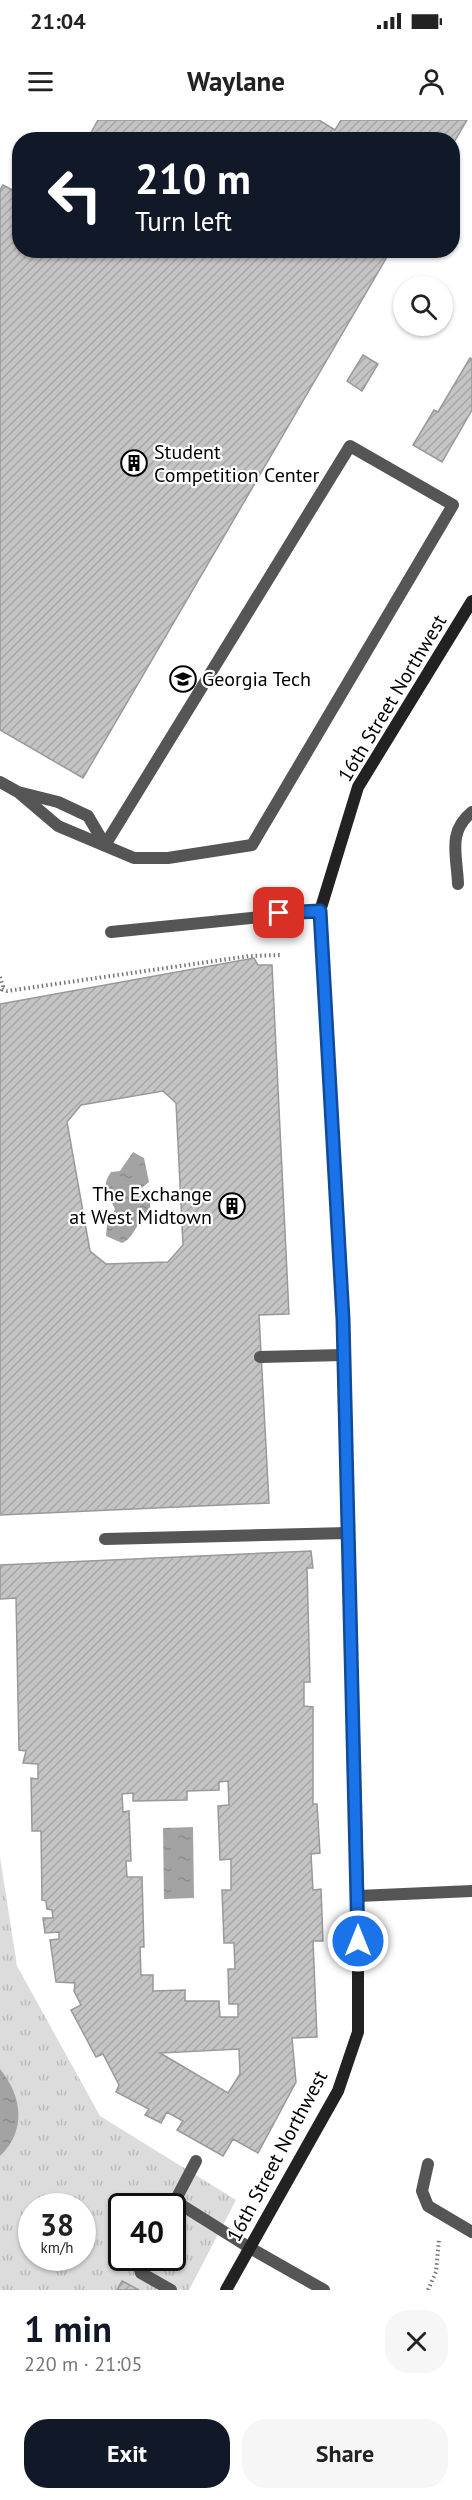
<!DOCTYPE html>
<html lang="en">
<head>
<meta charset="utf-8">
<style>
	:root { --surface:#fff; --page:#f6f6f6; --text:#222; --muted:#767676; --accent:#111827 }
	body { margin:0; font-family:"PT Sans",sans-serif; background:var(--page); color:var(--text); height:100vh; display:flex; flex-direction:column; font-size:22px; white-space:nowrap }
	* { box-sizing:border-box; margin:0 }
	p { font-size:20px; color:var(--muted) }
	.icon { flex:none; width:33px; height:33px; fill:none; stroke:currentColor; stroke-width:2; stroke-linecap:round; stroke-linejoin:round }
	.map { position:relative; height:2170px; overflow:hidden }
	.panel { display:flex; flex-direction:column; background:var(--surface); flex:1 }
	.panel>* { flex:none }
	.guide { position:absolute; left:12px; top:12px; width:448px; height:126px; border-radius:24px; box-shadow:0 2px 4px #0004; background:#111827; color:#fff; overflow:hidden }
	.buttons { position:absolute; left:393px; top:156px; display:grid; gap:12px }
	.buttons a { display:grid; place-items:center; width:60px; height:60px; border-radius:50%; background:var(--surface); box-shadow:0 2px 4px #0004; font-size:30px }
	.speed { position:absolute; left:18px; top:2073px; display:flex; gap:12px; font-size:30px; font-weight:700; text-align:center }
	.speed>* { display:grid; place-content:center; width:78px; height:78px; border-radius:50%; background:var(--surface); box-shadow:0 2px 4px #0004; line-height:1 }
	.speed small { font-size:15px; font-weight:400 }
	.speed .limit { border:3px solid #111; border-radius:9px; background:#fff; color:#111 }
	.pin { position:absolute; display:grid; place-items:center; width:51px; height:51px; color:#fff; margin:-26px; border-radius:12px; box-shadow:0 3px 9px #0006 }
	.me { position:absolute; width:66px; margin:-33px; rotate:0deg; stroke-linejoin:round; filter:drop-shadow(0 0 4px #0008) }
	.turn { display:flex; align-items:center; gap:21px; height:126px; padding:0 24px; font-size:27px }
	.turn .icon { width:78px; height:78px; stroke-width:2.5 }
	.turn b { display:block; font-size:42px; line-height:51px }
	.round { display:grid; place-items:center; flex:none; width:63px; height:63px; border-radius:24px; background:var(--page) }
	.headline { display:flex; align-items:center; justify-content:space-between; height:102px; padding:0 24px }
	h1 { font-size:36px; font-weight:600; line-height:45px; color:var(--accent) }
	.primary-button { display:flex; gap:12px; margin-top:auto; padding:12px 24px }
	.primary-button a { flex:1; height:69px; border-radius:24px; background:var(--accent); color:#fff; font-size:24px; font-weight:600; line-height:69px; text-align:center }
	.primary-button a+a { background:var(--page); color:var(--text) }
	.status { display:flex; justify-content:space-between; align-items:center; height:42px; padding:0 30px; background:var(--surface); direction:ltr }
	.status svg { height:16px; fill:currentColor }
	header { display:flex; justify-content:space-between; align-items:center; height:78px; padding:0 24px; background:var(--surface); font-size:27px; font-weight:600 }
	.map>svg:first-child { display:block }
	.grass { fill:url(#grass-tufts); fill-rule:evenodd }
	.water { fill:url(#water-ripples) }
	.building { fill:url(#building-hatch); stroke:#999; stroke-width:1.5; fill-rule:evenodd }
	.lines { fill:none; stroke-linecap:round; stroke-linejoin:round }
	.path { stroke:#777; stroke-width:4; stroke-dasharray:1.5 3; stroke-linecap:butt }
	.lane { stroke:#555; stroke-width:12 }
	.street { stroke:#555; stroke-width:12 }
	.secondary { stroke:#222; stroke-width:12 }
	.route-casing { stroke:#114b97; stroke-width:15 }
	.route { stroke:#1a73e8; stroke-width:10 }
	.labels { text-anchor:middle; dominant-baseline:central; stroke-width:4.5; stroke-linejoin:round; paint-order:stroke }
	.poi-label { font-size:20px; fill:#000; stroke:#fff; text-anchor:start }
	.street-label { font-size:20px; fill:#000; stroke:#fff }
</style>
</head>
<body>
<div class="status"><b>21:04</b><svg viewBox="0 0 49 12"><path d="M0 12V9h3v3zM5 12V6h3v6zM10 12V3h3v9zM15 12V0h3v12zM26 1h20v11H26zM47 4h2v5h-2z"/></svg></div>
<header><svg class="icon" aria-label="menu" viewBox="0 0 24 24"><path d="M4 6h16M4 12h16M4 18h16"/></svg>Waylane<svg class="icon" aria-label="person" viewBox="0 0 24 24"><circle cx="12" cy="8" r="4"/><path d="M4 21q1-7 8-7t8 7"/></svg></header>
<div class="map">
<svg width="472" height="2170" viewBox="0 0 472 2170">
	<defs>
		<pattern id="grass-tufts" width="24" height="20" patternUnits="userSpaceOnUse" patternTransform="scale(1.5)"><rect width="24" height="20" fill="#dcdcdc"/><path d="M3 7l-1-3M5 7V3M7 7l1-3M15 17l-1-3M17 17v-4M19 17l1-3" fill="none" stroke="#bbb"/></pattern>
		<pattern id="water-ripples" width="26" height="14" patternUnits="userSpaceOnUse" patternTransform="scale(1.5)"><rect width="26" height="14" fill="#a3a3a3"/><path d="M2 4q2-2 4 0t4 0M15 11q2-2 4 0t4 0" fill="none" stroke="#8b8b8b"/></pattern>
		<pattern id="building-hatch" width="6" height="6" patternUnits="userSpaceOnUse" patternTransform="scale(1.5)"><rect width="6" height="6" fill="#c4c4c4"/><path d="M-1 1l2-2M0 6l6-6M5 7l2-2" fill="none" stroke="#a7a7a7"/></pattern>
	</defs>
	<rect width="100%" height="100%" fill="#fff"/>
	<!-- grass -->
	<path class="grass" d="M0,1737L17,1846L100,1996L236,2080L189,2170H0ZM32,2086H82V2138H32ZM122,2086H172V2138H122Z"/>
	<!-- water -->
	<g class="water">
		<path d="M133,1032L144,1038L149,1062L139,1070L142,1080L150,1083L151,1099L145,1098C134,1106 134,1118 122,1123L106,1116L107,1105L115,1089C108,1074 100,1068 111,1052L120,1051Z"/>
		<path d="M193,1707L194,1778L164,1779L163,1708Z"/>
		<path d="M0,1949C22,1976 27,2010 0,2036Z"/>
	</g>
	<!-- building -->
	<g class="building">
		<path d="M98,0H319L335,10L341,0H467L453,24V20H87Z"/>
		<path d="M3,65L20,74V130H391L83,658L0,610V70Z"/>
		<path d="M363,235L378,244L362,271L347,261Z"/>
		<path d="M470,238L472,239V290L442,342L413,325L434,290L438,292Z"/>
		<path d="M254,838L258,845H272L289,1194L259,1195L269,1383L0,1395V884ZM163,971L176,983L183,1125L168,1142L106,1144L90,1131L67,1002L81,985Z"/>
		<path d="M311,1431L313,1448H307L310,1562H304V1586L313,1587V1684H317L320,1733L311,1734L313,1770L321,1769L323,1821H313L317,1917L292,1918L296,1962L258,2033L233,2019L223,2036L177,2010L183,2001L167,1992L161,2003L145,1995L149,1989L116,1972L119,1965L103,1934L96,1937L71,1890L81,1885L74,1871L75,1863L56,1862L50,1820L59,1819V1812L45,1813L43,1798H53L52,1790L47,1789L46,1781L42,1780L41,1711H32L31,1658L38,1659V1644L23,1643L26,1631L19,1630L16,1478L0,1479V1445ZM228,1661L229,1685L218,1686L220,1740L231,1739V1770H222L224,1823H234L235,1849H228L229,1884H238V1897H220L219,1881H185V1870L153,1871V1855H141L140,1827H144L142,1757H127L126,1741H131L129,1691L123,1692L122,1674L133,1673V1681L187,1680V1671L219,1670V1662ZM239,1929L240,1954L228,1973L160,1933Z"/>
		<path d="M122,2161L139,2170H117Z"/>
	</g>
	<g class="lines">
		<!-- path -->
		<g class="path">
			<path d="M0,857L3,866L0,873"/>
			<path d="M2,869L7,871L249,836L281,835"/>
			<path d="M428,2170L436,2152L439,2119"/>
		</g>
		<!-- lane -->
		<g class="lane">
			<path d="M0,662L18,672L58,706L134,738H168L252,725L453,385L350,326L105,725"/>
			<path d="M22,673L58,682L88,696L105,725"/>
			<path d="M458,764C457,735 447,712 472,692"/>
			<path d="M111,812L320,791"/>
			<path d="M260,1237L343,1235"/>
			<path d="M105,1419L348,1413"/>
			<path d="M196,2041L175,2081L250,2128"/>
			<path d="M428,2044L422,2071L428,2086L472,2112"/>
			<path d="M141,2138L138,2143L141,2153L171,2170"/>
		</g>
		<!-- street -->
		<g class="street">
			<path d="M358,1776L472,1771"/>
			<path d="M250,2128L324,2170"/>
		</g>
		<!-- secondary -->
		<path class="secondary" d="M226,2170L338,1971L358,1912V1776L343,1199L320,791L358,667L472,481"/>
	</g>
	<g class="lines">
		<!-- route casing -->
		<g class="route-casing">
			<path id="route" d="M279,793L320,791L343,1199L358,1821"/>
		</g>
		<!-- route -->
		<use href="#route" class="route"/>
	</g>
	<!-- icons -->
	<defs>
		<g id="building-ring" transform="scale(1.35)"><circle r="9.5" fill="#fff" stroke="#000" stroke-width="1.5"/><path d="M-4-6H4V6H1V3H-1V6H-4ZM-2.5-4.3h1.7v1.8h-1.7ZM.8-4.3h1.7v1.8H.8ZM-2.5-1h1.7V.8h-1.7ZM.8-1h1.7V.8H.8Z" fill="#000"/></g>
		<g id="university-ring" transform="scale(1.35)"><circle r="9.5" fill="#fff" stroke="#000" stroke-width="1.5"/><path d="M0-5L7-2L0 1L-7-2ZM-4 1L0 2.5L4 1V4Q0 6-4 4Z" fill="#000"/></g>
	</defs>
	<g fill-rule="evenodd">
		<use href="#building-ring" x="134" y="343"/>
		<use href="#university-ring" x="183" y="559"/>
		<use href="#building-ring" x="232" y="1086"/>
	</g>
	<g class="labels">
		<!-- poi labels -->
		<g class="poi-label">
			<text x="154" y="332">Student<tspan x="154" dy="23">Competition Center</tspan></text>
			<text x="202" y="559">Georgia Tech</text>
			<text x="212" y="1074" text-anchor="end">The Exchange<tspan x="212" dy="23">at West Midtown</tspan></text>
		</g>
		<!-- street labels -->
		<g class="street-label">
			<text transform="translate(392 578) rotate(-59)">16th Street Northwest</text>
			<text transform="translate(277 2036) rotate(-62)">16th Street Northwest</text>
		</g>
	</g>
</svg>
<div class="buttons">
<a><svg class="icon" aria-label="search" viewBox="0 0 24 24"><circle cx="10" cy="10" r="6"/><path d="M15 15l6 6"/></svg></a>
</div>
<div class="speed"><div>38<small>km/h</small></div><div class="limit">40</div></div>
<div class="pin" style="left:279px;top:793px;background:#d93025"><svg class="icon" aria-label="arrive" viewBox="0 0 24 24"><path d="M6 21V4h12l-3 4 3 4H6"/></svg></div>
<svg class="me" style="left:358px;top:1821px" viewBox="-20 -20 40 40"><circle r="17" fill="#1a73e8" stroke="#fff" stroke-width="3"/><path d="M0-11L8 9 0 5-8 9z" fill="#fff"/></svg>
<div class="guide">
<div class="turn"><svg class="icon" aria-label="left" viewBox="0 0 24 24"><path d="M17 20v-9H6M10 6l-5 5 5 5"/></svg><div><b>210 m</b>Turn left</div></div>
</div>
</div>
<section class="panel">
<div class="headline"><div><h1>1 min</h1><p>220 m · 21:05</p></div><a class="round"><svg class="icon" aria-label="close" viewBox="0 0 24 24"><path d="M6 6l12 12M18 6L6 18"/></svg></a></div>
<div class="primary-button"><a>Exit</a><a>Share</a></div>
</section>
</body>
</html>
